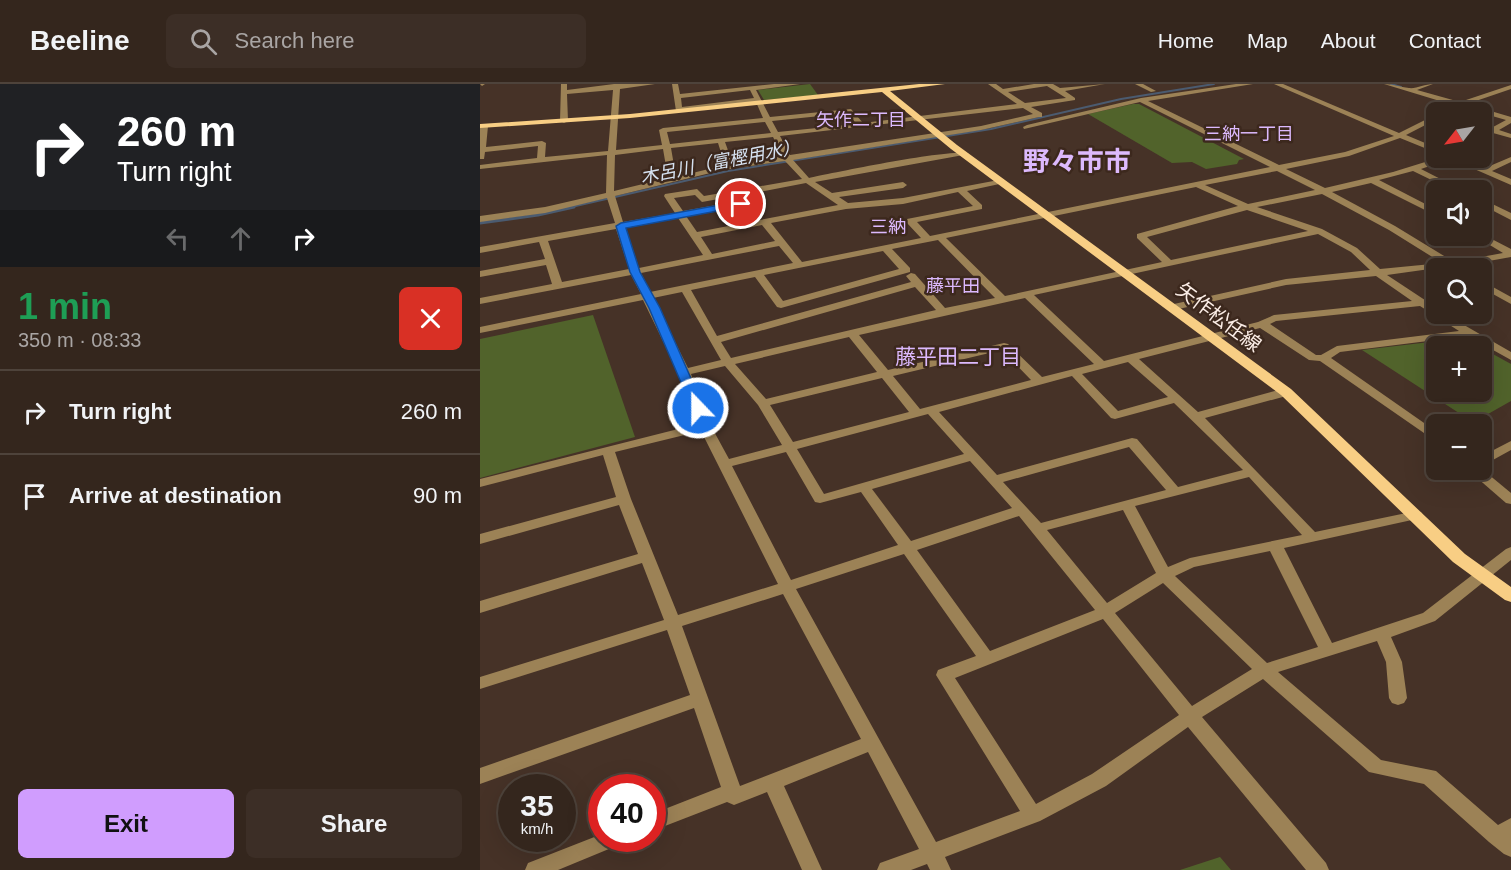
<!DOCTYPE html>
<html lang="en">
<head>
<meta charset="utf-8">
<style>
	:root { --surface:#34261d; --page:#3c2e26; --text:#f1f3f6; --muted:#a9a5a4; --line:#4e433b; --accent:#d09dfe }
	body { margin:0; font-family:Arial,"Noto Sans JP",sans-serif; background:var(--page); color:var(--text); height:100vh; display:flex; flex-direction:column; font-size:22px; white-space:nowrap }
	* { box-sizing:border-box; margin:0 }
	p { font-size:20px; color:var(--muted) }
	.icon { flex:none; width:33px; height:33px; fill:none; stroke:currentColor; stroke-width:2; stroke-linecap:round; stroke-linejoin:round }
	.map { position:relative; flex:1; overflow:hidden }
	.side { display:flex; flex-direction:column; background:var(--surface); width:480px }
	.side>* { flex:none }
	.top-card { background:#202124; color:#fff; overflow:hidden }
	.needle { width:39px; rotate:239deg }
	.fabs { position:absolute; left:946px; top:18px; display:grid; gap:12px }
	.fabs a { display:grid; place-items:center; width:66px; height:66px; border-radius:9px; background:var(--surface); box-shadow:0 6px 24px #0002,0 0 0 2px var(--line); font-size:30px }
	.speed { position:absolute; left:18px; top:690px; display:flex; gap:12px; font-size:30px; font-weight:700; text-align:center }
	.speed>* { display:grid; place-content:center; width:78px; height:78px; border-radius:50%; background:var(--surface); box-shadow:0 6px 24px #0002,0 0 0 2px var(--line); line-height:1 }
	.speed small { font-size:15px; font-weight:400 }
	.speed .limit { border:9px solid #d22; background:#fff; color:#111 }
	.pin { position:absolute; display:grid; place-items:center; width:51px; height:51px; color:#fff; margin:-26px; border:3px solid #fff; border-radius:50%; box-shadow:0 2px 6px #0007 }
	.me { position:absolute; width:66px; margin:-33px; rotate:338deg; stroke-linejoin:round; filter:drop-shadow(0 0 4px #0008) }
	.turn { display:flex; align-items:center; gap:21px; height:126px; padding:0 18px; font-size:27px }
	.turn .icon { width:78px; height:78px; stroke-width:2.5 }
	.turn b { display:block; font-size:42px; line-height:51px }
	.lanes { display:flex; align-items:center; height:57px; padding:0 18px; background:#0003; justify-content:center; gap:30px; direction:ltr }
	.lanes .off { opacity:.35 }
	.round { display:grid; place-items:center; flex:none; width:63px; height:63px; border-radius:9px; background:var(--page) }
	.summary { display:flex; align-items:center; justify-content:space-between; height:102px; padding:0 18px }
	h1 { font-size:36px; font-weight:700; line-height:45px; color:#1e9e55 }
	.primary-button { display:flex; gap:12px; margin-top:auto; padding:12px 18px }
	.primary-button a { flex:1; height:69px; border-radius:9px; background:var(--accent); color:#111; font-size:24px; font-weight:700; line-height:69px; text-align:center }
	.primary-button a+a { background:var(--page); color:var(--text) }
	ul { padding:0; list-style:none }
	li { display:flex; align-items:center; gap:18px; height:84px; padding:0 18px; border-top:2px solid var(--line) }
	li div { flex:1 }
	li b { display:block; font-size:22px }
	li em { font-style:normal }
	header { display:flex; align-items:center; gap:36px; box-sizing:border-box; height:84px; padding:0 30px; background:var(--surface); border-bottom:2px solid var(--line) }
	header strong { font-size:28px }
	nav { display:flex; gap:33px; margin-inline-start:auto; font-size:21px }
	.search { width:420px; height:54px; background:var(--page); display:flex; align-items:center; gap:15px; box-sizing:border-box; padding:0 21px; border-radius:9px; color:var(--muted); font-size:22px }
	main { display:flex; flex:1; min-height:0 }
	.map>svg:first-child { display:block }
	.green { fill:#51632b }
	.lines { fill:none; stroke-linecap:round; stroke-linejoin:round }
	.stream-far1 { stroke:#4b5b70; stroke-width:2 }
	.stream { stroke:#4b5b70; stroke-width:3 }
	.minor { fill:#9c8256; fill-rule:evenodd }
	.major { fill:#f8ce84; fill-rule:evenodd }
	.route { fill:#1a73e8; stroke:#114b97; stroke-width:1.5 }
	.labels { text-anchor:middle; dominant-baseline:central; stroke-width:5; stroke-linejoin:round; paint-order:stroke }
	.far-neighbourhood-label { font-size:18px; fill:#dcb9fd; stroke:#3c281d }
	.far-water-label { font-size:18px; font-style:italic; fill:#d6e2f1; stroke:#3c281d }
	.far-quarter-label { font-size:18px; fill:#dcb9fd; stroke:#3c281d }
	.street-label { font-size:20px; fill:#fbede6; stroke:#3c281d }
	.neighbourhood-label { font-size:21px; fill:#dcb9fd; stroke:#3c281d }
	.far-town-label { font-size:27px; font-weight:bold; fill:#dcb9fd; stroke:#3c281d }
</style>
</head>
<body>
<header>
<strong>Beeline</strong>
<div class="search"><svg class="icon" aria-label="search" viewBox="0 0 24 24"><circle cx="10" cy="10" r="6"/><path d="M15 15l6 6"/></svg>Search here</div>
<nav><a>Home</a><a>Map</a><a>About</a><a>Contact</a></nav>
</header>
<main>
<section class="side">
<div class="top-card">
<div class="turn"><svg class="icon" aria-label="right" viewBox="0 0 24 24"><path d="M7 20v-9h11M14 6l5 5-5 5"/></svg><div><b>260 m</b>Turn right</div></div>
<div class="lanes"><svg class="icon off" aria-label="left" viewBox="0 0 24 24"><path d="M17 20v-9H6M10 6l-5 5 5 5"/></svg><svg class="icon off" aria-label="ahead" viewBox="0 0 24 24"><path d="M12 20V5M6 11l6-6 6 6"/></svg><svg class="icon" aria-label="right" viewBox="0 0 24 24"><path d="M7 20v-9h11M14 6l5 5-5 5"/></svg></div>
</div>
<div class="summary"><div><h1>1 min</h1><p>350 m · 08:33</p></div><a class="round" style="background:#d93025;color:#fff"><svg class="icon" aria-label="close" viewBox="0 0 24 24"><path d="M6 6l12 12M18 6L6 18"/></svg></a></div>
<ul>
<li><svg class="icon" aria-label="right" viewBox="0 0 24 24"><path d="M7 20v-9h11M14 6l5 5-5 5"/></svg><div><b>Turn right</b></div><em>260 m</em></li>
<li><svg class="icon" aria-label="arrive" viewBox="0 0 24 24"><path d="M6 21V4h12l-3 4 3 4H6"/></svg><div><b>Arrive at destination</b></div><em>90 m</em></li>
</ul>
<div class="primary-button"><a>Exit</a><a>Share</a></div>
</section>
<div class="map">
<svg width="1031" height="786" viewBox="0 0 1031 786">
	<rect width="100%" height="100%" fill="#463227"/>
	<!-- green -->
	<g class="green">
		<path d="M330,0L338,11L284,16L278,6Z"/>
		<path d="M653,20H659L764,75L759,76L757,80L726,85L712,78L692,79L608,30Z"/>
		<path d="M113,231L155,353L0,394V255Z"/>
		<path d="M984,254L1000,262H957V308H1002V264L1031,280V317L1001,334L982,331L882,266Z"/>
		<path d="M740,773L751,786H700Z"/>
	</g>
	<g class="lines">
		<!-- stream-far1 -->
		<g class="stream-far1">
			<path d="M911,0L921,3"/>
			<path d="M87,124L248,87L511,45L641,15L734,0"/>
		</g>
		<!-- stream -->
		<path class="stream" d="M0,139L58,131L94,123"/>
		<!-- minor -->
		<g class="minor">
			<path d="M0,0H5L2,2Z"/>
			<path d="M81,0H87V6L134,0H175L140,5L136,66L182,61L179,46L183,44L283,34L276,18L196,27L192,0H198L200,10L294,0H320L276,6L290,33L371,25L383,39L537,20L508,0H516L523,5L554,0H573L580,4L625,0L585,7L595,14V16L551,23L562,29V33H559L501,46L313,76L329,94C352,89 478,63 489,70L335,98L352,109L423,98L427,101L423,104L359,113L368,119L423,114L524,95V99L487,107L502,121V125L437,138L450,152L790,83L660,18L544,45L543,43L547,41L661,14L756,0H773L668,17L799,81L865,68L914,52L794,0H803L919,49L957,30V35L926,51L957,64V69L920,54L869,72L806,85L845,104L913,88L958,74H968L967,76L941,85L982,106H972L933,87L899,96L957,126V132L891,99L852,108L915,142L974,178L1023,169L995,152L1002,150L1031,165V173L981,182L982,184H957L907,191L957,224V230H965L1031,268V276L988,252L860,268L851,274L957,348V358L840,277L829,276L780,244L659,275L718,328L806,304L810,305L812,308L810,311L725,334L835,448L936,427L941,428L943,431L941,434L804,464L852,559L943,529L1026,465L1031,463V476L955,537L911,553L922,578L927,614L924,619L918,621L912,619L909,614L906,578L897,557L798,588L901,676L956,687L1018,741L1031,734V773L1024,770L1009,758L944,700L889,688L783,595L722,633L846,779L849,786H826L708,643L626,702L560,737L465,773L471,786H450L447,780L431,786H397L400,779L439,765L388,668L304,702L342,786H322L287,708L254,721L247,718L172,747V730L241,703L214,624L0,700V684L210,611L187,546L0,605V593L184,536L162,479L0,529V517L158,470L139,421L0,460V450L136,413L123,371L0,403V395L218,340L198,288L163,216L0,249V243L161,210L151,191L0,220V214L72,200L66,181L0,193V187L65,175L59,158L0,169V163L135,139L127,114L65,129L0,138V132L65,123L126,109L127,71L0,85V81L57,74L58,62L5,68L4,75H0V42L4,40L8,42L6,63L62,57L66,59L65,73L128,67L133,6L87,10L88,37L84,39L80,37ZM567,2L586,14L545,19L528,8ZM270,6L274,14L202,23L201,14ZM543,24L553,30L501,42L310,71L300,52ZM369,29L376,40L298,48L292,37ZM285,38L291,49L190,60L187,48ZM293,53L303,72L253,80L245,58ZM238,59L245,81L196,93L191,64ZM183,65L188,94L134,107L135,71ZM305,77L322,95L224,112L217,105L185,110L184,112L195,129L143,138L135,112L243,86ZM797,87L835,106L768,120L725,101ZM326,99L358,121L217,148L206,132L285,118L286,116L280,108ZM716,103L758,122L657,150V154L682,178L525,212L466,154ZM478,108L493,122L427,135V139L441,154L322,178L291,139L366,125L423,120ZM272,109L276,114L203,127L194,114L215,111L222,118ZM842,110L909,146L962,179L900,185L877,164L842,145L777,123ZM767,126L828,147L691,176L667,153ZM198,134L223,171L159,184L145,143ZM282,141L295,157L232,170L221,153ZM136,145L149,185L82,198L68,157ZM838,150L871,168L890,186L806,195L694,220L689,223L694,226L806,201L896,192L932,217L794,231L778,238L624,277L554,211ZM458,156L515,214L465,224L435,190L431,189L426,192L431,198L237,252L211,206L275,193L297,223L301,224L430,188V184L412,165ZM299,162L313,179L170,208L161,189ZM403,167L419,185L303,217L284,191ZM435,203L456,226L251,274L241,258ZM202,208L241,276L208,284L173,214ZM545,214L614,280L562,293L528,260L524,259L408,286L379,251ZM940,222L979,247L857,262L841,271H836L790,240L796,237ZM369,253L397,288L286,315L255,280ZM522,266L551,296L440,325L413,292ZM648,278L688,313L638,327L602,290ZM245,282L278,321L302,361L249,375L231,342L211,290ZM592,292L631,334L635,335L694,319L763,386L698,403L657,355L652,354L517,391L459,328ZM402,294L429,328L313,358L290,321ZM448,330L484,370L344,410L317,365ZM221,347L298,500L198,531L151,415L135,368ZM649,363L686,406L561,439L523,398ZM306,368L335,418L340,419L381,408L418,461L311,496L252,382ZM490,377L532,424L431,457L392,405ZM769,393L822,451L710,474L688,483L655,422ZM643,426L676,489L627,519L567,446ZM539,432L615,526L510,567L437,466ZM790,467L838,563L787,579L695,492L714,483ZM424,470L496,572L458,586L456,591L540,727L456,758L316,505ZM683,499L772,585L712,622L635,529ZM303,510L381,655L260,702L202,542ZM623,535L699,631L612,690L556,720L475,594Z"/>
			<path d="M655,0H663L676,7L671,8Z"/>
			<path d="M904,0C913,0 920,3 929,4C936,5 945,0 953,0L937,6L980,18L1031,1V5L987,20L1031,33V39L1019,46L1031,50V54L1013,49L1002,54V49L1026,36L981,23L969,28H961L973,21Z"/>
			<path d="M1031,73V78L1012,87L1031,95V101L969,74H979L1005,84Z"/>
			<path d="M1002,115L1031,129V136L1002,121Z"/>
			<path d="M1002,197L1031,213V220L1002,204Z"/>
			<path d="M1031,357V366L1002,382V372Z"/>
			<path d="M1002,385L1031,409V420L1026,419L988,386Z"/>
			<path d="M122,750V754H144L141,760L78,786H45L48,779Z"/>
		</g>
		<!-- major -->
		<path class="major" d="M439,0H465L410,7L477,61L811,305L985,470L1031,503V518L1025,516L973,478L801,311L471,65L402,8L150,34L0,44V40L150,30Z"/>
	</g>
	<!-- route -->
	<path class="route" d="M261,117L266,120L264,122L146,144L160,188L180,224L224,324L218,327L212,324L169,224L150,188L136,142L141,139Z"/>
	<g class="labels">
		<!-- far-neighbourhood labels -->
		<g class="far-neighbourhood-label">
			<text x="381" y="36">矢作二丁目</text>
			<text x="769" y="50">三納一丁目</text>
		</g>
		<!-- far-water labels -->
		<g class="far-water-label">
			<text transform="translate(240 78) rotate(-11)">木呂川（富樫用水）</text>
		</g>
		<!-- far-quarter labels -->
		<g class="far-quarter-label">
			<text x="408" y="143">三納</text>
			<text x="473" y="202">藤平田</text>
		</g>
		<!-- street labels -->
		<g class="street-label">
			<text transform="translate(739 233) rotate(37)">矢作松任線</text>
		</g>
		<!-- neighbourhood labels -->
		<g class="neighbourhood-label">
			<text x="478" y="272">藤平田二丁目</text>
		</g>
		<!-- far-town labels -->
		<g class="far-town-label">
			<text x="597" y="78">野々市市</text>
		</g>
	</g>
</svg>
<div class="fabs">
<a><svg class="needle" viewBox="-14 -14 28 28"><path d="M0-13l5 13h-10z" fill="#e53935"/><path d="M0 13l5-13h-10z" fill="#a9a5a4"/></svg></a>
<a><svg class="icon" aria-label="sound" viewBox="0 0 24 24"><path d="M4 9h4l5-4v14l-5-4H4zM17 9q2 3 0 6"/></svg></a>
<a><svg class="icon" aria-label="search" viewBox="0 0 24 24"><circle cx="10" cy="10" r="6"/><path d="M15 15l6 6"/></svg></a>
<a>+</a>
<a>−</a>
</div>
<div class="speed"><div>35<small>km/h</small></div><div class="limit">40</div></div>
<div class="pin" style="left:261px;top:120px;background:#d93025"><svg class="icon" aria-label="arrive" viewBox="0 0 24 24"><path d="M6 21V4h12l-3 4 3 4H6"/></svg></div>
<svg class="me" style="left:218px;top:324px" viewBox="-20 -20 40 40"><circle r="17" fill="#1a73e8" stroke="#fff" stroke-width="3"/><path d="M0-11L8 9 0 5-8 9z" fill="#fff"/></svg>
</div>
</main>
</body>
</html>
